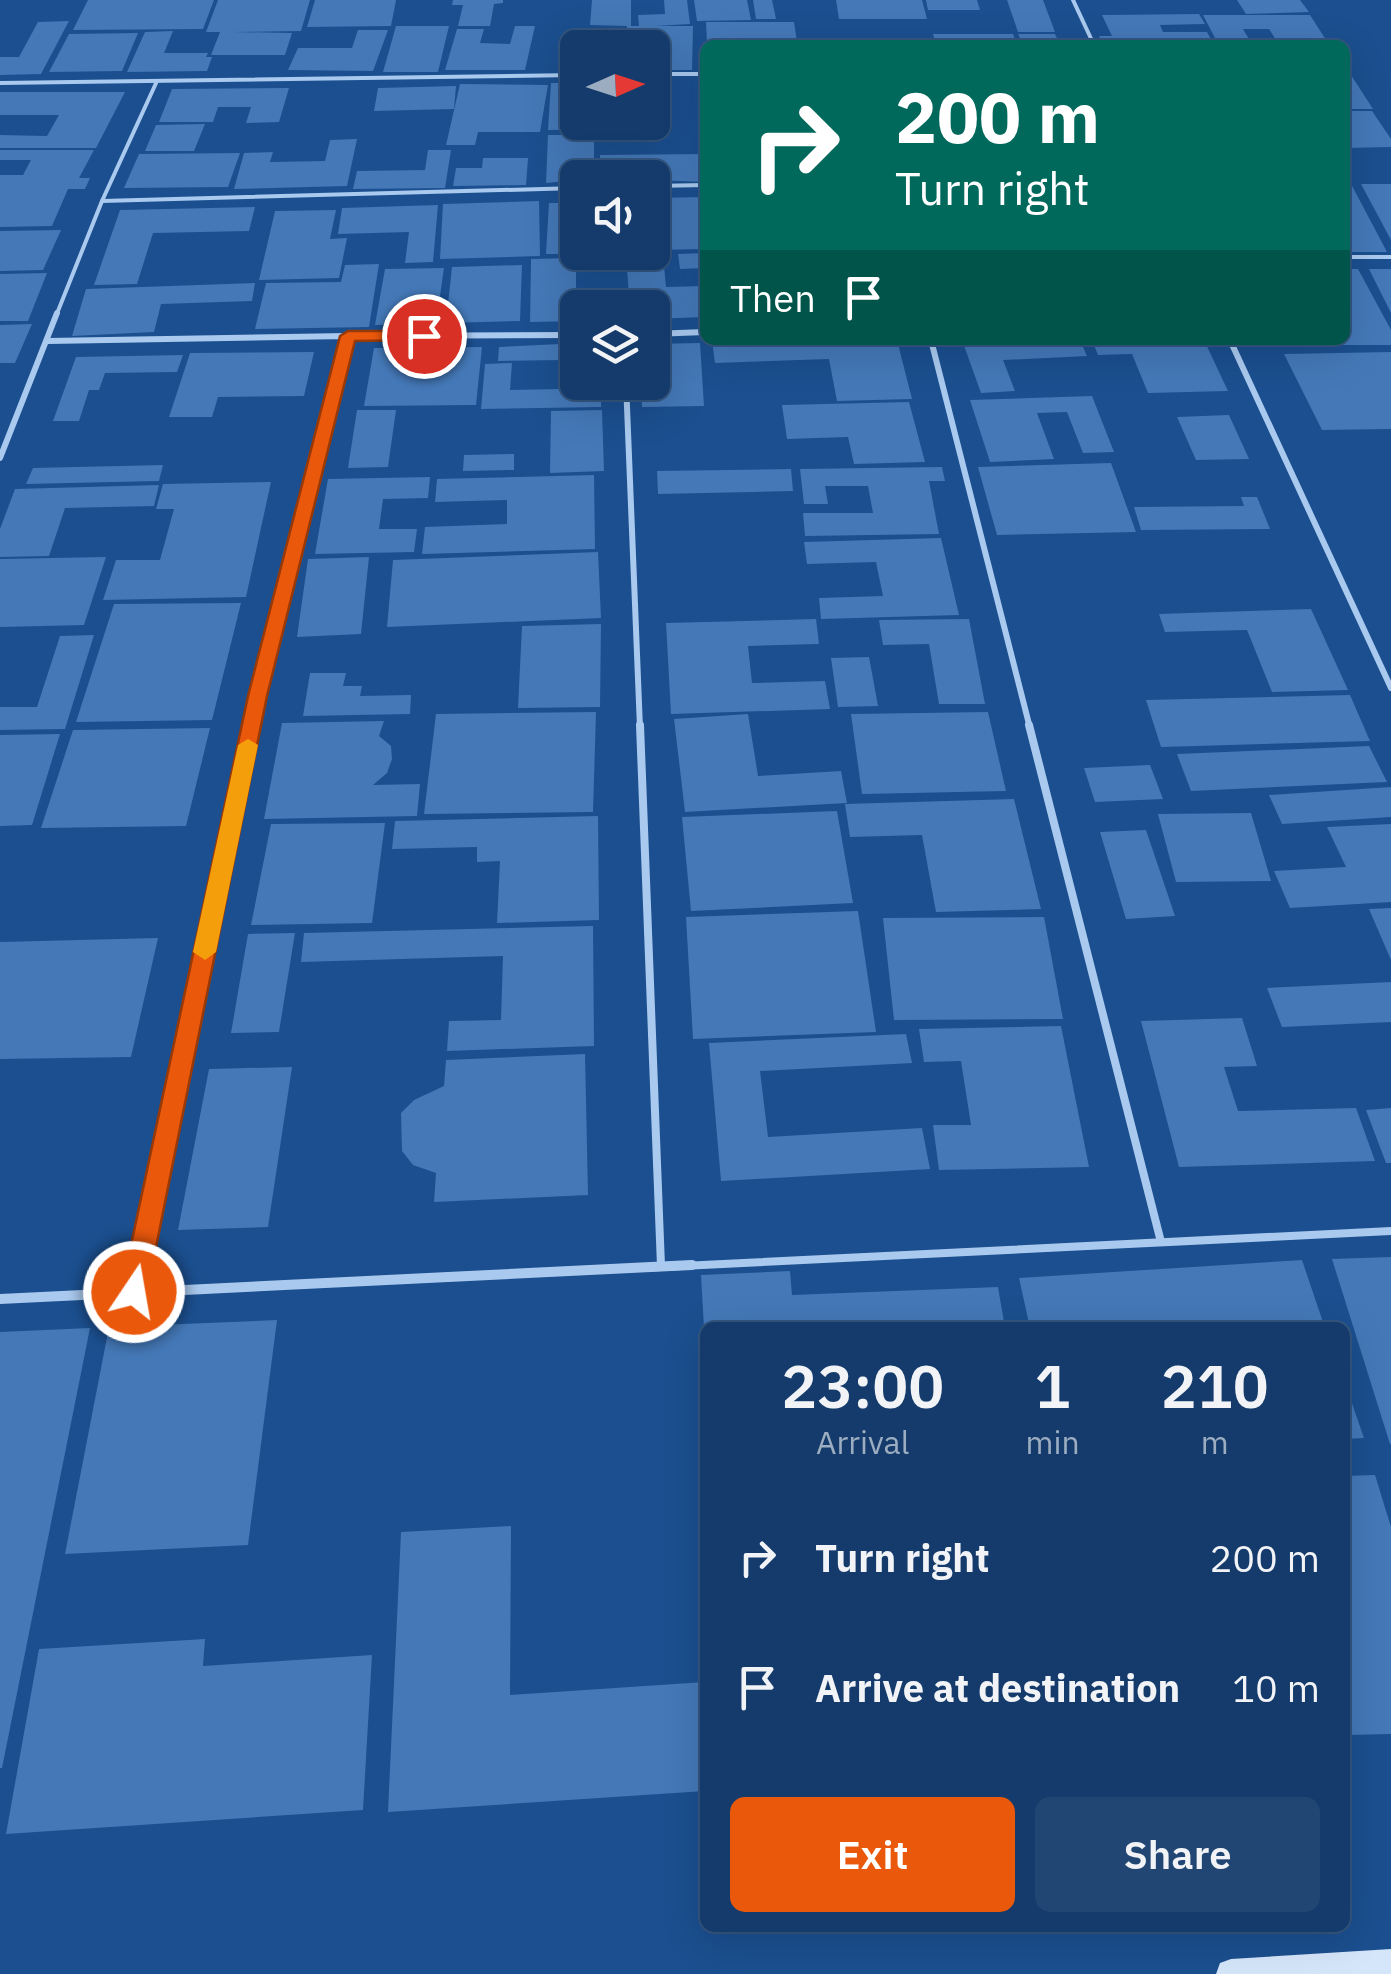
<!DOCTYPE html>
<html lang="en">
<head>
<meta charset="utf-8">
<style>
	:root { --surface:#143b6b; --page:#214673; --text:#f1f3f6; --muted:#9dadc1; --line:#33557e; --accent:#ea580c }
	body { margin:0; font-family:"IBM Plex Sans",sans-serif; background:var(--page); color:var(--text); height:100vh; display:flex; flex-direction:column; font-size:38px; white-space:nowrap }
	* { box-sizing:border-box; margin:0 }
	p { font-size:32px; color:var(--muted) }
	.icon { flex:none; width:55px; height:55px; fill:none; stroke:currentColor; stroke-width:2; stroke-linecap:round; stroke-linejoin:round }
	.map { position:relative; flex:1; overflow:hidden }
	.sheet { position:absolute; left:700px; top:1322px; width:650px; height:610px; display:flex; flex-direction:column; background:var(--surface); border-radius:15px; box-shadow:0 10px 40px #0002,0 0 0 2px var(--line) }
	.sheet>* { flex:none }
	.guide { position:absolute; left:700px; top:40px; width:650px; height:305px; border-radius:15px; box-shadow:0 10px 40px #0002,0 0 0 2px var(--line); background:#00695c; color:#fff; overflow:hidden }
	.needle { width:65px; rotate:87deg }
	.fabs { position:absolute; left:560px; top:30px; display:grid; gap:20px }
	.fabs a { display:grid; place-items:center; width:110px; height:110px; border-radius:15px; background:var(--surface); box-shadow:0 10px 40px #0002,0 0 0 2px var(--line); font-size:50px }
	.pin { position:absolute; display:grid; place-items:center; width:85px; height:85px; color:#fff; margin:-42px; border:5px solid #fff; border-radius:50%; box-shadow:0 2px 10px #0007 }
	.me { position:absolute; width:110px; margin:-55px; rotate:12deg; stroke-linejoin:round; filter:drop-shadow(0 0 8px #0008) }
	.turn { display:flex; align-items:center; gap:35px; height:210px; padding:0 30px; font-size:45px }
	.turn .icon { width:130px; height:130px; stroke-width:2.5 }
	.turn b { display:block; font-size:70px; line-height:85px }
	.then { display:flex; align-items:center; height:95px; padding:0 30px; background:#0003; gap:20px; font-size:38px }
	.eta { display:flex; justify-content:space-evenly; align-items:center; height:170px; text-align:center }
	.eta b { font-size:60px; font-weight:600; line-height:70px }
	.action { display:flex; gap:20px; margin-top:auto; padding:20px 30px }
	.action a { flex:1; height:115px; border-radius:15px; background:var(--accent); color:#fff; font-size:40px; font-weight:600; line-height:115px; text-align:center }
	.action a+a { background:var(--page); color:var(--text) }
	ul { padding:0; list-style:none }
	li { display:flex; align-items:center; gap:30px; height:130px; padding:0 30px }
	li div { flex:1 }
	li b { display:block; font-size:38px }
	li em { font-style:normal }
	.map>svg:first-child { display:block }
	.building { fill:#4478b7 }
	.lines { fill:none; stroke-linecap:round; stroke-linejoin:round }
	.service-far3 { stroke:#a9c9ee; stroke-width:4 }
	.service-far2 { stroke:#a9c9ee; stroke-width:6 }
	.service-far1 { stroke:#a9c9ee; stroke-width:8 }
	.service { stroke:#a9c9ee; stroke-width:10 }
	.secondary { fill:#d6e6fa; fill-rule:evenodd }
	.route { fill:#ea580c; stroke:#983908; stroke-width:2.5 }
	.slow { fill:#f59e0b }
</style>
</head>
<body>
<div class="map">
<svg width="1391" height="1974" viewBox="0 0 1391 1974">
	<rect width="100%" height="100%" fill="#1b4f8f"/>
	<!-- building -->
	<g class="building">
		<path d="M88,0H214L203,29L73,30Z"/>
		<path d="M218,0H310L301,31L232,32L292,33L285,55H211L220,32H206Z"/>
		<path d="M315,0H396L391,26L307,27Z"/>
		<path d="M453,0H503V3L494,4L490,26H458L463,5H452Z"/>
		<path d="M592,0H631V26H639L638,15L665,14L664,0H687L690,24L655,26H693L692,70H652V48H625L627,26L590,25Z"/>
		<path d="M694,0H747L751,20L697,21Z"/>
		<path d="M753,0H772L776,19H756Z"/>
		<path d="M836,0H922L927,19H839Z"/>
		<path d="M926,0H977L980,10H928Z"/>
		<path d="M1007,0H1043L1055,32H1018Z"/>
		<path d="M1237,0H1300L1309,12L1246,14Z"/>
		<path d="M1199,14L1205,24L1160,25L1163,32H1207L1214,45H1103L1099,36H1112L1102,15Z"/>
		<path d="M1203,15H1310L1328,43H1278L1269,29H1243L1252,44H1218Z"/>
		<path d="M69,21L41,74L0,75V57H19L38,22Z"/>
		<path d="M706,22H794L797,42L707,43Z"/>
		<path d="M396,26H449L438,72H383Z"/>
		<path d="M515,26H535L525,70H445L457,29H484L480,43L510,44Z"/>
		<path d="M358,30H388L373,71L288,70L298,48H352Z"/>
		<path d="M173,31L164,53H208L206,57H212L207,71L127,72L145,32Z"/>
		<path d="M138,33L122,71L49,72L69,34Z"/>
		<path d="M933,34H1013L1017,45H936Z"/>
		<path d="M1018,34H1055L1060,45H1023Z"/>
		<path d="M1345,75H1351L1373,109H1345Z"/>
		<path d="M551,83H578V122H631V129L548,130Z"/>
		<path d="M460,84L548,85L540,132H478L475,145H446Z"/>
		<path d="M456,86L454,109L374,111L378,88Z"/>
		<path d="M289,88L279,122L246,123L251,107H218L213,122H159L172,89Z"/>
		<path d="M0,92H125L96,148H0V135L47,136L59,115H0Z"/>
		<path d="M1345,111H1372L1391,139V147L1345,148Z"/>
		<path d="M205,124L194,151H145L156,125Z"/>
		<path d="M548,135H594V178L546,183Z"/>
		<path d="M357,139L347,186L234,189L244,153L273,152L270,162L325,161L330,140Z"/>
		<path d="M0,150H94L79,178H90L85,189H68L52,226L0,227V175H23L31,160H0Z"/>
		<path d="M428,150H451L445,188L353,189L357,171L425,170Z"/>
		<path d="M240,153L228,187L124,188L139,154Z"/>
		<path d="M705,154V182L600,178V155Z"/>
		<path d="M483,158H528L526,185L453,186L456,168H482Z"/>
		<path d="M1345,182H1350L1387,252H1345Z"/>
		<path d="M1361,184H1391V240Z"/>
		<path d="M705,197V249L652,250V198Z"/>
		<path d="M539,201L540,256L440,259L443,204Z"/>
		<path d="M549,203H578V254H546Z"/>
		<path d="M438,205L433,262L405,263L409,232L338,234L342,208Z"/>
		<path d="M255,207L249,231L153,233L137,284L94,285L120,210Z"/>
		<path d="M336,210L330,239L347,238L339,278L259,280L275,211Z"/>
		<path d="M61,230L43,270L0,271V231Z"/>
		<path d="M705,253V268L680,269L678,254Z"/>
		<path d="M663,254L666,287L705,286V317L652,319V308H630L626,256Z"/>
		<path d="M618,257V271L576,272V293L621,292L622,308H578V321L530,322L531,259Z"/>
		<path d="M379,264L369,327L255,329L266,283L341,282L345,265Z"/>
		<path d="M522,265L520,321L446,323L452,267Z"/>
		<path d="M444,268L436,324L375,325L385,269Z"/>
		<path d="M1345,269H1358L1391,330V345H1283L1281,340H1345Z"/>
		<path d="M1369,269H1391V313Z"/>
		<path d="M47,273L28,321H0V274Z"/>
		<path d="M255,283L252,301L161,304L154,332L72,336L86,289Z"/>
		<path d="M32,324L15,363H0V325Z"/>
		<path d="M712,340H897L912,399L837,401L829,359L715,363Z"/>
		<path d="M962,340H1080L1087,356L1003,360L1015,391L981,393Z"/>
		<path d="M1092,340H1204L1228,391L1148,393L1132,354L1098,355Z"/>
		<path d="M700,343L704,406L642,407L641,382H652V344Z"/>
		<path d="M560,344H578V382H601V407L481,409L485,364L512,363L510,390L561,389L562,360L498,361L499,347Z"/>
		<path d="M482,347L476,405L364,406L374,348Z"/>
		<path d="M314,352L304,396L218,397L212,417H169L190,353Z"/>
		<path d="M1391,352V429L1322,430L1284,354Z"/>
		<path d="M183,355L177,372L105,373L99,390H89L79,421H53L76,357Z"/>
		<path d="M1092,396L1114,452L1083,453L1067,412L1037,413L1054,459L990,462L970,400Z"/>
		<path d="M909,402L925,462L854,464L848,437L787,439L782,405Z"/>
		<path d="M357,410H396L388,467L348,468Z"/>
		<path d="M602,410L604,471L550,473L551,411Z"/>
		<path d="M1229,415L1249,459L1196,460L1177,417Z"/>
		<path d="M514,454V470L463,471L464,455Z"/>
		<path d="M1111,463L1136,532L997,535L978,467Z"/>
		<path d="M163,465L159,481L26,484L33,468Z"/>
		<path d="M942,467L945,481H929L939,534L805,536L803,513H873L868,486H825L828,504H804L800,469Z"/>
		<path d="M791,469L793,491L658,494L657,471Z"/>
		<path d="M594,475L595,549L422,554L425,527L507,524V500L435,502L437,479Z"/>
		<path d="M430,477L428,498L383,499L379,529H417L414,552L315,554L328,479Z"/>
		<path d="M271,482L246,597L103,600L116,560H160L174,509H156L163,484Z"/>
		<path d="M159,485L154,506L65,508L49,556L0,557V529L15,489Z"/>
		<path d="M1241,497H1257L1270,529L1141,530L1134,507L1244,506Z"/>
		<path d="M941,538L959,615L821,619L819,598L883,596L876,562L807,564L804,542Z"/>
		<path d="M598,552L601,618L387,627L393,560Z"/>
		<path d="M106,557L84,625L0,627V559Z"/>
		<path d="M369,557L361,634L297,637L308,559Z"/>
		<path d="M241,603L212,720L76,722L114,604Z"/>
		<path d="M1311,609L1348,690L1272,692L1247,630L1165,632L1159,614Z"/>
		<path d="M816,619L819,644L748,646L752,683L825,681L830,709L671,714L666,623Z"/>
		<path d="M969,619L985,704H939L929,644L883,645L879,620Z"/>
		<path d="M601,624L600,707L518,708L522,626Z"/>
		<path d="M94,635L65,729L0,730V707H37L60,636Z"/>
		<path d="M869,657L878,706L838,707L831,658Z"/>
		<path d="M310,673H346L343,686H362L360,696L411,695L410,714L303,716Z"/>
		<path d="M1350,695L1370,741L1161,747L1146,700Z"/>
		<path d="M596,712L593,812L424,814L436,714Z"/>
		<path d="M988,712L1006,791L862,794L851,714Z"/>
		<path d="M748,714L758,776L841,771L847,803L685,812L674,719Z"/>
		<path d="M384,721L379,736L391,746L392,759L387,773L373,785L420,784L417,816L264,819L282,723Z"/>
		<path d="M210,728L186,826L41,828L73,730Z"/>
		<path d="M60,734L32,825L0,826V735Z"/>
		<path d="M1369,746L1387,782L1191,791L1177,754Z"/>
		<path d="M1150,765L1163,799L1095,802L1084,768Z"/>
		<path d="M1391,787V817L1282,824L1269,795Z"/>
		<path d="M1014,799L1041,909L936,912L922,835L850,837L845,804Z"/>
		<path d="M837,811L853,903L691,911L682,817Z"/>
		<path d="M1251,813L1271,881L1176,882L1158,814Z"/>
		<path d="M598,816L599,920L497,923L500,861L477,862V847L392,849L395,821Z"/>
		<path d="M385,823L372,923L251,925L271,824Z"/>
		<path d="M1391,824V902L1290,908L1274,871L1346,867L1327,827Z"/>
		<path d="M1146,830L1175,916L1126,919L1100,832Z"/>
		<path d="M1391,908V960L1369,909Z"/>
		<path d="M858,911L876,1032L693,1039L686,917Z"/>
		<path d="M1044,917L1063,1019L894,1020L883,918Z"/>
		<path d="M593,926L594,1046L447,1051L449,1021L501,1020L503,956L301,962L304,933Z"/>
		<path d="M295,933L279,1032L231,1033L248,934Z"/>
		<path d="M158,938L131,1057L0,1059V942Z"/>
		<path d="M1391,982V1022L1282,1027L1267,988Z"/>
		<path d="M1242,1018L1257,1066L1224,1067L1238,1111L1356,1108L1375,1161L1179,1167L1141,1021Z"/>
		<path d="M1061,1026L1089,1167L939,1170L933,1125H971L961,1061L924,1062L919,1029Z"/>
		<path d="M906,1034L912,1063L760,1071L768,1137L922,1128L930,1169L721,1181L709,1043Z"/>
		<path d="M585,1054L588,1195L434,1202L436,1173L413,1165L402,1151L401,1113L414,1100L444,1086L446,1060Z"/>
		<path d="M292,1067L268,1227L178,1230L209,1069Z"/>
		<path d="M1391,1108V1163H1386L1366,1110Z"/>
		<path d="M1391,1257V1444H1390L1332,1259Z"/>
		<path d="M1302,1260L1325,1328H1030L1019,1278Z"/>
		<path d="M790,1271L792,1295L998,1287L1005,1328H704L701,1275Z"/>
		<path d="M277,1320L248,1545L65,1554L109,1327Z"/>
		<path d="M90,1328L2,1768H0V1332Z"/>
		<path d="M1345,1386H1346L1364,1438L1345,1439Z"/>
		<path d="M1375,1475L1391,1527V1734L1345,1735V1476Z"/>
		<path d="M511,1526L510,1695L705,1682V1791L388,1812L401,1532Z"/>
		<path d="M205,1639L203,1666L372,1655L363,1810L6,1834L39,1649Z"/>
	</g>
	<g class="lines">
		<!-- service-far3 -->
		<g class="service-far3">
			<path d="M1073,0L1094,45"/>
			<path d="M652,74H705"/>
			<path d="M157,81L102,201L578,188"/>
			<path d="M0,83L578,75"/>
			<path d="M652,186L705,185"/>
			<path d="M1345,257H1391"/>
			<path d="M56,316L102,201"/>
		</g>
		<!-- service-far2 -->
		<g class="service-far2">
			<path d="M652,334L705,332"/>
			<path d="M348,336L578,335"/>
			<path d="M931,340L1030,728"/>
			<path d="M1230,340L1391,688"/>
			<path d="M48,341L348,336L251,728"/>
			<path d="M626,382L640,728"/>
			<path d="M0,458L57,313"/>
		</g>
		<!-- service-far1 -->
		<g class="service-far1">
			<path d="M640,725L661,1266"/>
			<path d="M1029,725L1161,1242"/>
			<path d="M139,1268L252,725"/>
			<path d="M641,1268L1391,1231"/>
		</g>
		<!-- service -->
		<g class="service">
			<path d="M134,1292L140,1265"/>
			<path d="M0,1299L692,1265"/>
		</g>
		<!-- secondary -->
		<path class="secondary" d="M1391,1949V1974H1216L1220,1963L1231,1959Z"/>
	</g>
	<!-- route -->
	<path class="route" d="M348,331H424L432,336L424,340L355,341L267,696L147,1292L143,1300L134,1303L125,1300L121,1292L248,696L340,336Z"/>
	<!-- slow -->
	<path class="slow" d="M248,739L258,745L216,952L205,960L193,952L238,745Z"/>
</svg>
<div class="fabs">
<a><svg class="needle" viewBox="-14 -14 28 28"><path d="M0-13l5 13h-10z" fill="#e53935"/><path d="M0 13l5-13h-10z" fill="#9dadc1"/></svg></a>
<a><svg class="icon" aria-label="sound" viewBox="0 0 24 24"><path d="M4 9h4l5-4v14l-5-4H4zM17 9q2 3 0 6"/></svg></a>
<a><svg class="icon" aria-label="layers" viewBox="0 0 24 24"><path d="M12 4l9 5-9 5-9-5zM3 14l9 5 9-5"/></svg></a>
</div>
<div class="pin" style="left:424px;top:336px;background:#d93025"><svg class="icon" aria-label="arrive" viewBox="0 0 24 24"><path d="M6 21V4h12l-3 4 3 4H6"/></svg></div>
<svg class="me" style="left:134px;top:1292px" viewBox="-20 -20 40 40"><circle r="17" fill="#ea580c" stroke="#fff" stroke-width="3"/><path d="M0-11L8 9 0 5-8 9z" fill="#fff"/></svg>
<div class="guide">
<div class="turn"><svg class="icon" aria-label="right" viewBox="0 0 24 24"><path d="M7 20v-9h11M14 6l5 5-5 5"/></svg><div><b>200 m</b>Turn right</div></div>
<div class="then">Then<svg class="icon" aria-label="arrive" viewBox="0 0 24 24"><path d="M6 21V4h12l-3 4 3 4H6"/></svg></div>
</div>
<section class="sheet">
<div class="eta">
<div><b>23:00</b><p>Arrival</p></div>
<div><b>1</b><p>min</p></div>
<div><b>210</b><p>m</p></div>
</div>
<ul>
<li><svg class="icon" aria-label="right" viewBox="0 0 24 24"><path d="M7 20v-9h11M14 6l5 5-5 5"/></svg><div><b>Turn right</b></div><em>200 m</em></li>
<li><svg class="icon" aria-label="arrive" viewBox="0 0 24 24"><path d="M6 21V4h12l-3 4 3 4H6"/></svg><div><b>Arrive at destination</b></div><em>10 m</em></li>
</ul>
<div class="action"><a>Exit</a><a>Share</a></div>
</section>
</div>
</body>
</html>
